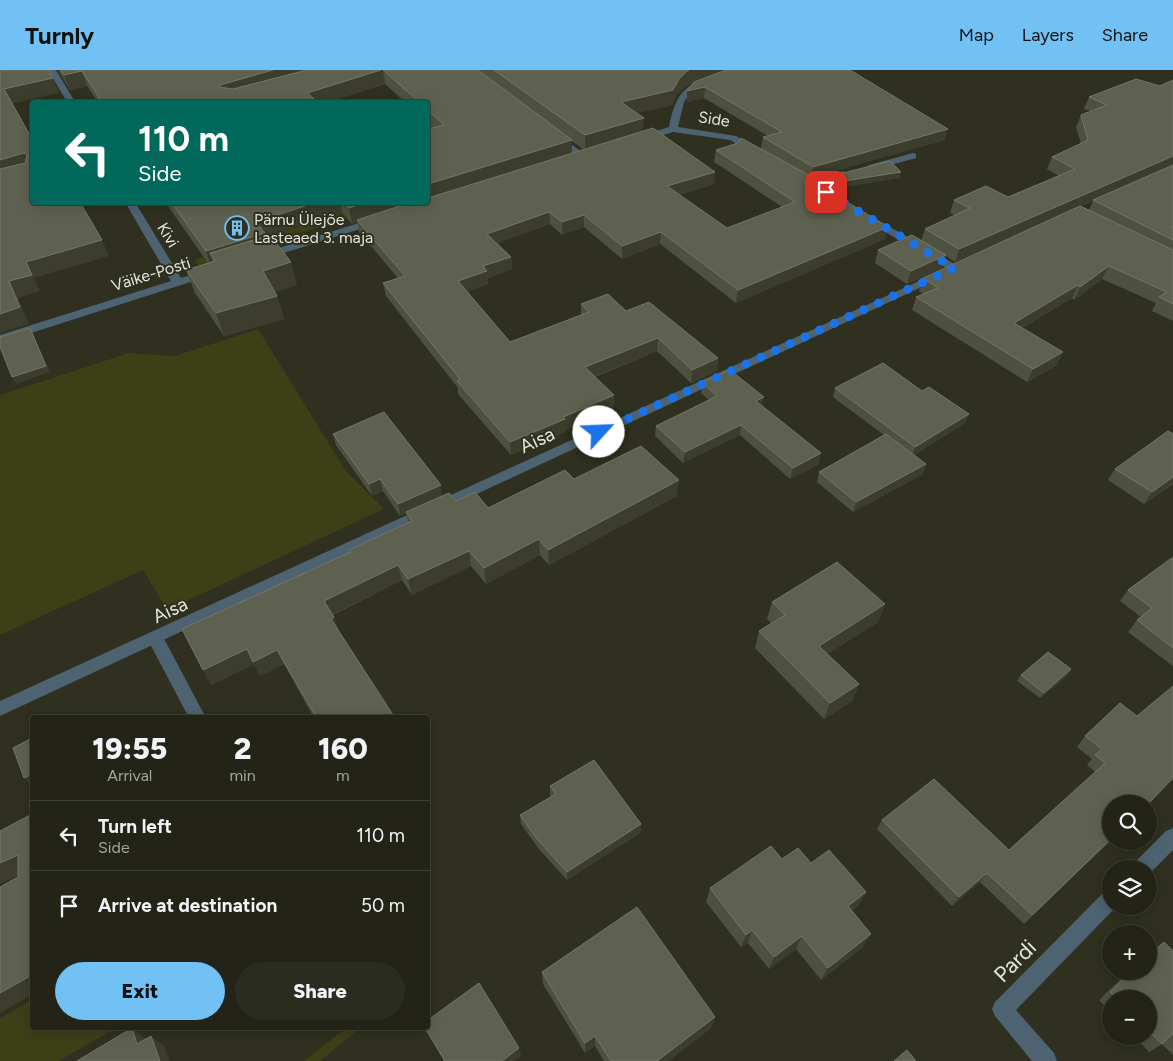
<!DOCTYPE html>
<html lang="en">
<head>
<meta charset="utf-8">
<style>
	:root { --surface:#232417; --page:#2b2c20; --text:#f1f3f6; --muted:#a3a4a1; --line:#404136; --accent:#71c1f5 }
	body { margin:0; font-family:Figtree,sans-serif; background:var(--page); color:var(--text); height:100vh; display:flex; flex-direction:column; font-size:19px; white-space:nowrap }
	* { box-sizing:border-box; margin:0 }
	p { font-size:16px; color:var(--muted) }
	.icon { flex:none; width:28px; height:28px; fill:none; stroke:currentColor; stroke-width:2; stroke-linecap:round; stroke-linejoin:round }
	.map { position:relative; flex:1; overflow:hidden }
	.sheet { position:absolute; left:30px; top:645px; width:400px; height:315px; display:flex; flex-direction:column; background:var(--surface); border-radius:5px; box-shadow:0 2px 12px #0003,0 0 0 1px var(--line) }
	.sheet>* { flex:none }
	.guide { position:absolute; left:30px; top:30px; width:400px; height:105px; border-radius:5px; box-shadow:0 2px 12px #0003,0 0 0 1px var(--line); background:#00695c; color:#fff; overflow:hidden }
	.buttons { position:absolute; left:1102px; top:725px; display:grid; gap:10px }
	.buttons a { display:grid; place-items:center; width:55px; height:55px; border-radius:50%; background:var(--surface); box-shadow:0 2px 12px #0003,0 0 0 1px var(--line); font-size:25px }
	.pin { position:absolute; display:grid; place-items:center; width:42px; height:42px; color:#fff; margin:-21px; border-radius:10px; box-shadow:0 2px 8px #0006 }
	.me { position:absolute; width:55px; margin:-28px; rotate:65deg; stroke-linejoin:round; filter:drop-shadow(0 0 4px #0008) }
	.turn { display:flex; align-items:center; gap:18px; height:105px; padding:0 25px; font-size:22px }
	.turn .icon { width:65px; height:65px; stroke-width:2.5 }
	.turn b { display:block; font-size:35px; line-height:42px }
	.eta { display:flex; justify-content:space-evenly; align-items:center; height:85px; text-align:center }
	.eta b { font-size:30px; font-weight:800; line-height:35px }
	.cta { display:flex; gap:10px; margin-top:auto; padding:10px 25px }
	.cta a { flex:1; height:58px; border-radius:30px; background:var(--accent); color:#111; font-size:20px; font-weight:800; line-height:58px; text-align:center }
	.cta a+a { background:var(--page); color:var(--text) }
	ul { padding:0; list-style:none }
	li { display:flex; align-items:center; gap:15px; height:70px; padding:0 25px; border-top:1px solid var(--line) }
	li div { flex:1 }
	li b { display:block; font-size:19px }
	li em { font-style:normal }
	header { display:flex; align-items:center; gap:30px; box-sizing:border-box; height:70px; padding:0 25px; background:var(--accent); color:#111 }
	header strong { font-size:24px }
	nav { display:flex; gap:28px; margin-inline-start:auto; font-size:18px }
	.map>svg:first-child { display:block }
	.green { fill:#3d3f17 }
	.lines { fill:none; stroke-linecap:round; stroke-linejoin:round }
	.lane { fill:#4d6372; fill-rule:evenodd }
	.street { fill:#4d6372; fill-rule:evenodd }
	.wall { fill:#4f5140; fill-rule:evenodd }
	.shaded-wall { fill:#3c3d2c }
	.building { fill:#5f6150; stroke:#747666 }
	.route { stroke:#1a73e8; stroke-width:9; stroke-dasharray:0 16.2 }
	.labels { text-anchor:middle; dominant-baseline:central; stroke-width:4; stroke-linejoin:round; paint-order:stroke }
	.far-street-label { font-size:16px; fill:#e4e6db; stroke:#2f301f }
	.far-poi-label { font-size:16px; fill:#e4e6db; stroke:#2f301f; text-anchor:start }
	.street-label { font-size:19px; fill:#e4e6db; stroke:#2f301f }
	.near-street-label { font-size:22px; fill:#e4e6db; stroke:#2f301f }
</style>
</head>
<body>
<header>
<strong>Turnly</strong>
<nav><a>Map</a><a>Layers</a><a>Share</a></nav>
</header>
<div class="map">
<svg width="1173" height="991" viewBox="0 0 1173 991">
	<rect width="100%" height="100%" fill="#2f301f"/>
	<!-- green -->
	<g class="green">
		<path d="M346,141H369L199,196L194,190Z"/>
		<path d="M258,259L346,401L384,439L167,540L143,500L0,565V325L129,283L175,286Z"/>
		<path d="M32,930V958H116L59,991H0V948Z"/>
		<path d="M346,958H360L320,991H304Z"/>
	</g>
	<g class="lines">
		<!-- lane -->
		<g class="lane">
			<path d="M913,83L916,84V88L872,100L867,97L869,95Z"/>
			<path d="M843,101L846,102V106L810,116L805,113L806,111Z"/>
			<path d="M155,562L161,563L206,648H189L147,568L149,563Z"/>
		</g>
		<!-- street -->
		<g class="street">
			<path d="M48,0H56L75,32H67Z"/>
			<path d="M736,0H748L692,21L684,32L678,57L736,66L760,80V84H754L730,70L673,62L644,71H638V67L669,57C679,9 694,14 736,0Z"/>
			<path d="M555,63L585,84V88H579L552,68L550,66Z"/>
			<path d="M125,132H135L181,208L208,200L214,203L212,205L0,273V265L171,211Z"/>
			<path d="M869,145L958,196L960,198L954,201L950,200L865,150L864,148Z"/>
			<path d="M378,147L382,148L383,150L382,152L268,188H260L259,186L260,184Z"/>
			<path d="M939,202L945,205L943,207L0,646V631Z"/>
			<path d="M1173,758V780L1149,804V799H1132L1134,793L1166,761Z"/>
			<path d="M1111,819V836H1117L1016,940L1054,983L1057,991H1032L995,946L992,939L995,932L1104,822Z"/>
		</g>
	</g>
	<!-- wall -->
	<g class="wall">
		<path d="M58,0H850L945,70L812,107L816,109L815,112L885,169L736,233L660,174L622,189L584,157L562,165L550,154L497,173L511,187L512,199L488,208V214L467,221L510,272L581,245V234L626,241L718,288L717,301L691,313L657,281L595,307L614,338L565,360V362L511,385L458,324V318L386,226L383,213L398,208L359,162L357,152L352,154L342,142L266,166L297,215L275,222L277,226L284,249L224,266L195,223L186,200L208,193L165,132H428L432,58L428,54V32H405L385,14L328,32H98L87,16L70,20ZM693,13L687,21V32L704,28L768,66L763,67L761,78L738,73L716,80L714,92L782,137L727,158L679,125L714,114L643,61L637,43L672,35L677,24L686,16ZM572,71L584,80L572,83Z"/>
		<path d="M1173,10V251L1152,241L1156,233L1102,209L1074,230L1072,228L1022,258L1057,295L1027,312L912,240L916,227L923,224L919,221L923,208L1069,141L955,192L946,186L942,198L907,214L875,193L878,180L921,171L925,159L955,145L950,143L954,130L1008,127L1059,106L1047,99L1052,87L1081,74L1076,57L1081,45L1090,41L1084,39L1089,27L1160,16ZM1093,131L1089,140L1081,136Z"/>
		<path d="M901,102L899,108L830,119L823,115L824,108Z"/>
		<path d="M702,312L762,336L819,394L790,409L740,365L683,393L655,366L656,356L709,330L701,323Z"/>
		<path d="M835,318L922,321L969,344L965,353L914,385L923,404L853,442L817,412L819,402L884,365L833,327Z"/>
		<path d="M333,364L442,426L456,431L488,438L574,409L677,426L549,495L540,485L486,514L471,496L412,525L402,510L333,545L338,560L395,648H314L284,594L260,606L254,594L211,615L350,483L349,480L408,453L406,443L400,446L383,421L372,426L336,375Z"/>
		<path d="M1173,364V414L1144,434L1108,410L1115,399Z"/>
		<path d="M1173,487V596L1128,562L1137,550L1141,547L1120,531L1128,520Z"/>
		<path d="M772,532L885,534L878,552L827,584L859,614L852,631L824,649L755,578L759,561L771,553L767,549Z"/>
		<path d="M1071,599L1067,606L1040,628L1017,611L1021,605Z"/>
		<path d="M1120,633L1111,734V770L1024,854L980,812L952,836L877,759L882,750L1009,780L1095,702L1087,695L1092,689L1077,677L1085,666Z"/>
		<path d="M550,716L641,754L640,763L567,810L538,778L521,754L520,745L551,726L550,725Z"/>
		<path d="M782,789L811,793L866,822L858,836L851,841L863,877L821,910L796,879L769,899L748,873L741,877L706,832L710,818Z"/>
		<path d="M1164,872L1173,881V985L1162,974L1149,982L1134,966H1149V929H1111V942L1099,930L1129,901H1149V883Z"/>
		<path d="M542,902L715,947L711,958L668,991H604L595,976L585,983L543,914Z"/>
		<path d="M425,958H428L521,985L513,991H444Z"/>
	</g>
	<!-- shaded-wall -->
	<g class="shaded-wall">
		<path d="M273,0H309L223,32L219,17L220,15Z"/>
		<path d="M381,0H383L385,14L328,32H309L307,23Z"/>
		<path d="M689,0H737L713,5L686,16L677,24L672,35L620,47L621,32L679,9L687,1Z"/>
		<path d="M82,1L87,16L70,20L64,5Z"/>
		<path d="M53,8L59,23L11,34L4,19Z"/>
		<path d="M705,17L704,28L687,32V21Z"/>
		<path d="M644,48L643,63L585,81V65Z"/>
		<path d="M948,59L945,70L811,108L813,97Z"/>
		<path d="M572,70V85L428,130V114Z"/>
		<path d="M24,83L32,99L0,107V90Z"/>
		<path d="M1173,86V96L955,192L959,179Z"/>
		<path d="M715,102L714,114L666,129L667,116Z"/>
		<path d="M901,102L899,108L830,119L831,113Z"/>
		<path d="M317,132H340L342,142L266,166L270,179L210,183L214,197L211,198L206,181L256,152Z"/>
		<path d="M366,132H420L357,150V152L352,154L349,138Z"/>
		<path d="M549,142L550,154L488,177L487,164Z"/>
		<path d="M584,145V157L562,165V152Z"/>
		<path d="M888,157L885,169L736,233L738,220Z"/>
		<path d="M661,162L660,174L622,189V176Z"/>
		<path d="M102,170L109,186L34,208L40,221L18,228L29,254L0,263V244L9,211L26,192Z"/>
		<path d="M946,185L942,198L907,214L911,201Z"/>
		<path d="M511,187L512,199L488,208V214L459,224L458,211L483,196Z"/>
		<path d="M291,192L297,215L270,224L263,201Z"/>
		<path d="M1109,196L1102,209L1074,230L1080,217Z"/>
		<path d="M1078,215L1072,228L1008,266L1014,253Z"/>
		<path d="M277,226L284,249L224,266L216,243Z"/>
		<path d="M30,258L50,302L16,314L12,307Z"/>
		<path d="M658,268L657,281L585,310V297Z"/>
		<path d="M1063,282L1057,295L1027,312L1033,299Z"/>
		<path d="M718,288L717,301L691,313L692,300Z"/>
		<path d="M614,325V338L565,360V362L511,385L510,372Z"/>
		<path d="M764,327L762,338L756,331Z"/>
		<path d="M969,344L965,353L912,386L915,377Z"/>
		<path d="M741,355L740,365L683,393L685,382Z"/>
		<path d="M821,383L819,394L790,409L793,398Z"/>
		<path d="M926,394L923,404L853,442L856,432Z"/>
		<path d="M1173,407V413L1144,434L1152,422Z"/>
		<path d="M380,409L383,421L372,426L369,414Z"/>
		<path d="M679,410L677,426L549,495L548,480Z"/>
		<path d="M441,415L442,426L400,446L398,434Z"/>
		<path d="M539,469L540,485L486,514L484,498Z"/>
		<path d="M469,481L471,496L412,525L408,509Z"/>
		<path d="M398,495L402,510L329,546L324,531Z"/>
		<path d="M885,534L878,552L813,593L819,576Z"/>
		<path d="M334,547L339,562L331,549Z"/>
		<path d="M247,579L254,594L211,615L203,600Z"/>
		<path d="M277,580L284,594L260,606L253,592Z"/>
		<path d="M1071,599L1067,606L1040,628L1044,623Z"/>
		<path d="M859,614L852,631L824,649L830,633Z"/>
		<path d="M32,704V712L29,713L24,708Z"/>
		<path d="M641,754L640,763L567,810V802Z"/>
		<path d="M18,785L32,799L0,814V793Z"/>
		<path d="M987,803L980,812L952,836L959,827Z"/>
		<path d="M866,822L858,836L840,850L848,836Z"/>
		<path d="M752,860L748,873L741,877L746,865Z"/>
		<path d="M871,864L863,877L821,910L828,898Z"/>
		<path d="M802,866L796,879L769,899L774,887Z"/>
		<path d="M32,905V925L0,943V923Z"/>
		<path d="M715,947L711,958L668,991H657Z"/>
		<path d="M132,958L146,969L137,974Z"/>
		<path d="M151,966L164,976L170,991H160Z"/>
		<path d="M595,966V976L585,983V973Z"/>
		<path d="M519,978L521,985L513,991H502Z"/>
	</g>
	<!-- building -->
	<g class="building">
		<path d="M0,0H49L53,8L4,19L32,69V132H80L102,170L26,192L32,205L9,211L20,237L0,244V99L25,93L27,85L24,83L0,90Z"/>
		<path d="M61,0H273L220,15L219,17L233,19L307,0H381L307,23L318,32H102L82,1L64,5Z"/>
		<path d="M383,0H478L572,70L428,114V59L444,55L428,40V32H419Z"/>
		<path d="M494,0H689L687,1L679,9L673,20L621,32L644,48L585,65Z"/>
		<path d="M726,0H850L948,59L813,97L763,67L782,62L705,17L687,21L694,12Z"/>
		<path d="M1136,9L1160,16L1173,10V86L959,179L925,159L970,138L954,130L986,116L1008,127L1075,99L1052,87L1088,70L1081,45L1107,35L1089,27Z"/>
		<path d="M653,58L715,102L667,116L727,158L795,132L716,80L738,73L741,68L816,109L811,110L888,157L738,220L661,162L622,176L584,145L562,152L549,142L487,164L511,187L483,196L487,201L458,211L510,272L589,242L581,234L608,224L626,241L649,232L718,288L692,300L658,268L585,297L614,325L563,347L565,349L510,372L457,311L460,309L383,213L405,206L357,150L412,132H428V128Z"/>
		<path d="M890,91L901,102L831,113L824,108Z"/>
		<path d="M1173,95V156L1171,157L1173,158V170L1093,130Z"/>
		<path d="M171,132H317L256,152L265,163L206,181Z"/>
		<path d="M344,132H366L349,138Z"/>
		<path d="M1080,136L1173,180V234L1159,227L1167,222L1109,196L1080,217L1078,215L1014,253L1063,282L1033,299L916,227L938,218L923,208Z"/>
		<path d="M270,165L291,192L263,201L277,226L216,243L186,200L215,191L210,183Z"/>
		<path d="M912,165L946,185L911,201L878,180Z"/>
		<path d="M30,258L46,296L12,307L0,277V267Z"/>
		<path d="M883,293L922,321L929,317L969,344L915,377L835,318Z"/>
		<path d="M730,300L764,327L756,331L821,383L793,398L741,355L685,382L656,356L717,326L702,312Z"/>
		<path d="M384,342L441,415L398,434L380,409L369,414L333,364Z"/>
		<path d="M1168,361L1173,364V407L1152,422L1115,399Z"/>
		<path d="M886,364L926,394L856,432L819,402Z"/>
		<path d="M641,376L679,410L548,480L539,469L484,498L469,481L408,509L398,495L324,531L334,547L331,549L395,648H317L277,580L253,592L247,579L203,600L182,559L351,482L349,480L412,451L406,442L449,423L456,431L475,422L488,438L565,400L574,409Z"/>
		<path d="M1173,487V578L1137,550L1152,538L1128,520Z"/>
		<path d="M837,492L885,534L819,576L859,614L830,633L759,561L785,545L772,532Z"/>
		<path d="M1048,582L1071,599L1044,623L1021,605Z"/>
		<path d="M1173,616V708L1148,734H1111V769L1032,845L987,803L959,827L882,750L934,709L1009,780L1105,693L1095,685L1102,679L1085,666L1120,633L1137,646Z"/>
		<path d="M32,668V704L24,708L13,678Z"/>
		<path d="M594,690L641,754L567,802L537,769L520,745L556,724L550,716Z"/>
		<path d="M32,744V905L0,923V817L18,807V785L0,793V761Z"/>
		<path d="M771,776L782,789L798,778L811,793L829,780L866,822L848,836L871,864L828,898L802,866L774,887L752,860L746,865L710,818Z"/>
		<path d="M637,837L715,947L657,991H611L595,966L585,973L542,902Z"/>
		<path d="M1164,872L1173,881V965L1172,964L1162,974L1149,961V929H1117L1110,922L1132,901H1149V885Z"/>
		<path d="M479,913L519,978L502,991H445L425,958H428V950Z"/>
		<path d="M132,958L137,974L151,966L160,991H77Z"/>
		<path d="M907,980L916,991H894Z"/>
	</g>
	<g class="lines">
		<!-- route -->
		<path class="route" d="M599,362L954,198L826,122"/>
	</g>
	<!-- icons -->
	<defs>
		<g id="building-ring" transform="scale(1.25)"><circle r="9.5" fill="#2f301f" stroke="#71c1f5" stroke-width="1.5"/><path d="M-4-6H4V6H1V3H-1V6H-4ZM-2.5-4.3h1.7v1.8h-1.7ZM.8-4.3h1.7v1.8H.8ZM-2.5-1h1.7V.8h-1.7ZM.8-1h1.7V.8H.8Z" fill="#71c1f5"/></g>
	</defs>
	<g fill-rule="evenodd">
		<use href="#building-ring" x="237" y="158"/>
	</g>
	<g class="labels">
		<!-- far-street labels -->
		<g class="far-street-label">
			<text transform="translate(714 49) rotate(9)">Side</text>
			<text transform="translate(168 165) rotate(59)">Kivi</text>
			<text transform="translate(151 204) rotate(-17)">Väike-Posti</text>
		</g>
		<!-- far-poi labels -->
		<g class="far-poi-label">
			<text x="254" y="149">Pärnu Ülejõe<tspan x="254" dy="18">Lasteaed 3. maja</tspan></text>
		</g>
		<!-- street labels -->
		<g class="street-label">
			<text transform="translate(537 370) rotate(-25)">Aisa</text>
			<text transform="translate(170 540) rotate(-25)">Aisa</text>
		</g>
		<!-- near-street labels -->
		<g class="near-street-label">
			<text transform="translate(1015 891) rotate(-45)">Pardi</text>
		</g>
	</g>
</svg>
<div class="buttons">
<a><svg class="icon" aria-label="search" viewBox="0 0 24 24"><circle cx="10" cy="10" r="6"/><path d="M15 15l6 6"/></svg></a>
<a><svg class="icon" aria-label="layers" viewBox="0 0 24 24"><path d="M12 4l9 5-9 5-9-5zM3 14l9 5 9-5"/></svg></a>
<a>+</a>
<a>−</a>
</div>
<div class="pin" style="left:826px;top:122px;background:#d93025"><svg class="icon" aria-label="arrive" viewBox="0 0 24 24"><path d="M6 21V4h12l-3 4 3 4H6"/></svg></div>
<svg class="me" style="left:599px;top:362px" viewBox="-20 -20 40 40"><circle r="19" fill="#fff"/><path d="M0-13L10 11 0 6-10 11z" fill="#1a73e8"/></svg>
<div class="guide">
<div class="turn"><svg class="icon" aria-label="left" viewBox="0 0 24 24"><path d="M17 20v-9H6M10 6l-5 5 5 5"/></svg><div><b>110 m</b>Side</div></div>
</div>
<section class="sheet">
<div class="eta">
<div><b>19:55</b><p>Arrival</p></div>
<div><b>2</b><p>min</p></div>
<div><b>160</b><p>m</p></div>
</div>
<ul>
<li><svg class="icon" aria-label="left" viewBox="0 0 24 24"><path d="M17 20v-9H6M10 6l-5 5 5 5"/></svg><div><b>Turn left</b><p>Side</p></div><em>110 m</em></li>
<li><svg class="icon" aria-label="arrive" viewBox="0 0 24 24"><path d="M6 21V4h12l-3 4 3 4H6"/></svg><div><b>Arrive at destination</b></div><em>50 m</em></li>
</ul>
<div class="cta"><a>Exit</a><a>Share</a></div>
</section>
</div>
</body>
</html>
